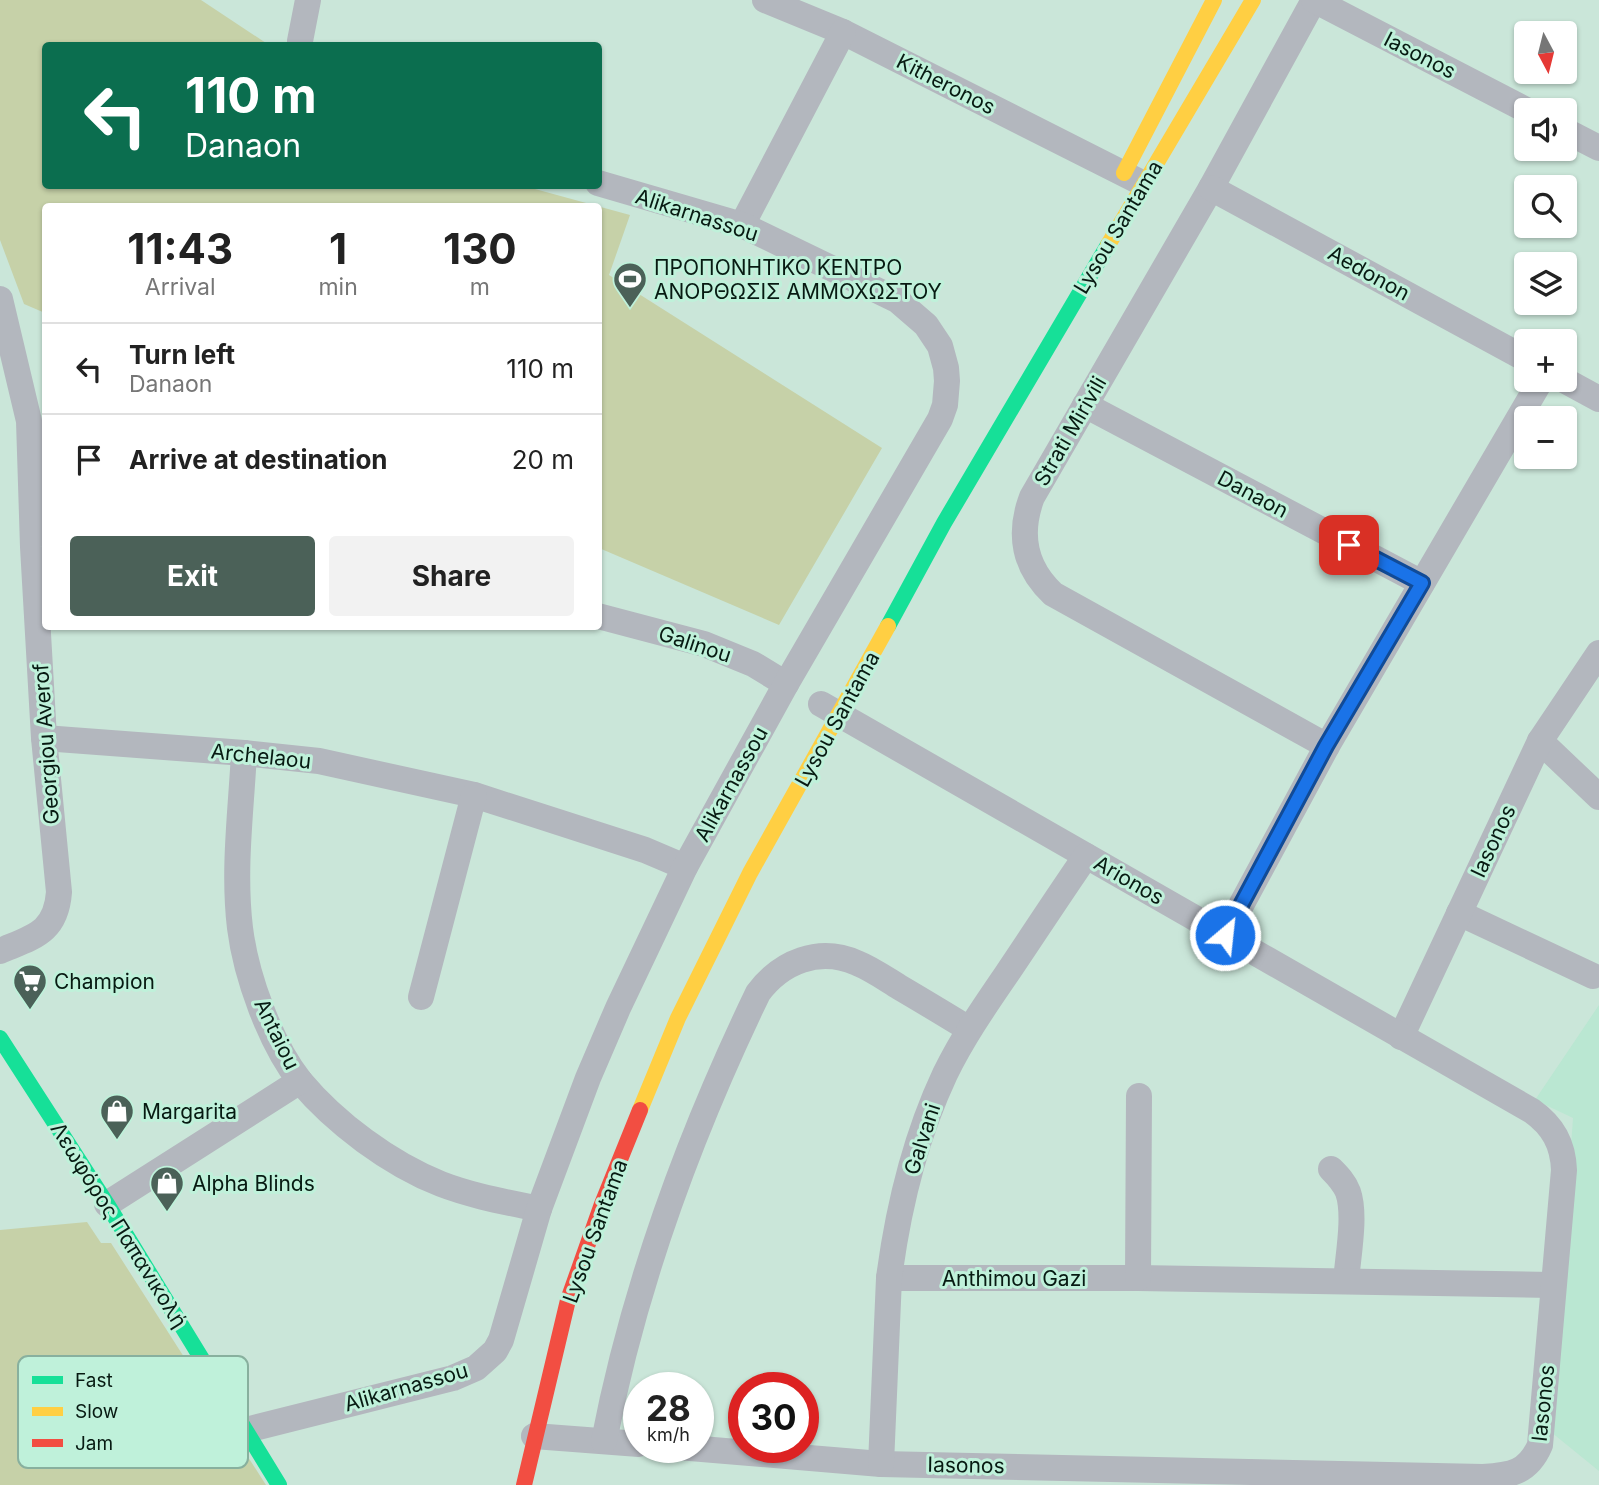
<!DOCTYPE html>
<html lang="en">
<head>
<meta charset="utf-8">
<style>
	:root { --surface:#fff; --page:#f2f2f2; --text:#222; --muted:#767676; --line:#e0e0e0; --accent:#4b6158 }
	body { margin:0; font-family:Inter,sans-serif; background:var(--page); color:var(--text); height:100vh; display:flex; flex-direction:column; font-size:26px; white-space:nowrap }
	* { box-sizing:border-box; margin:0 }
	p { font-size:23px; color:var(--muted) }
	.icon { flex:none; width:38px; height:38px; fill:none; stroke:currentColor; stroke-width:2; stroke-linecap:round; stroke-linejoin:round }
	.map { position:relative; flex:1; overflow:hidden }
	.details { position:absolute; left:42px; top:203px; width:560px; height:427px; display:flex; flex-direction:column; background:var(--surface); border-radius:7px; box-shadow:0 2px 5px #0004 }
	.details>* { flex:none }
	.hud { position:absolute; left:42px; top:42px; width:560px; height:147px; border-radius:7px; box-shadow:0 2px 5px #0004; background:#0b6e4f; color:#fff; overflow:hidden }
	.needle { width:46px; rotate:173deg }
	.controls { position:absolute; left:1514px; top:21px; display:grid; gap:14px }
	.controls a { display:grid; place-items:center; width:63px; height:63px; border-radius:7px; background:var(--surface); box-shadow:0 2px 5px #0004; font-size:35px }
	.speed { position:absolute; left:623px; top:1372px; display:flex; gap:14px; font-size:35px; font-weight:700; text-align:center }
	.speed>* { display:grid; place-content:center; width:91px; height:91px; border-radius:50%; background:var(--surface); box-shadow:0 2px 5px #0004; line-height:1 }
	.speed small { font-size:18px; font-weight:400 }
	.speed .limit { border:10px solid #d22; background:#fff; color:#111 }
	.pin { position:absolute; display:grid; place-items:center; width:60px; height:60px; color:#fff; margin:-30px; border-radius:14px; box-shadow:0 4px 10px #0006 }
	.me { position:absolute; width:77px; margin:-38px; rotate:28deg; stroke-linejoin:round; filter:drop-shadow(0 0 5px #0008) }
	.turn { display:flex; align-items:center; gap:24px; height:147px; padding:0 28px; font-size:32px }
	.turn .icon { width:91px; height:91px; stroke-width:2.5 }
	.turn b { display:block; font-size:49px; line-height:60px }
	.eta { display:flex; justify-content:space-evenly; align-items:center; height:119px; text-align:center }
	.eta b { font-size:42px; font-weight:700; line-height:49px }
	.button { display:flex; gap:14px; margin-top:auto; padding:14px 28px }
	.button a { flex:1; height:80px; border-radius:7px; background:var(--accent); color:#fff; font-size:28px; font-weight:700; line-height:80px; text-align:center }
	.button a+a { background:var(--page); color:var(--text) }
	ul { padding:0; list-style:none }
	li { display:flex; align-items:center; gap:21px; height:91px; padding:0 28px; border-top:2px solid var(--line) }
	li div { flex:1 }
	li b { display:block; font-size:26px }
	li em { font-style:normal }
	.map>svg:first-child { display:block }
	.built { fill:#bae7d2 }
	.green { fill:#c6d1a8 }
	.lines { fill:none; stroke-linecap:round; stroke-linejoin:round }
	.street { stroke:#b3b7be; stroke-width:26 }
	.fast { stroke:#16e098; stroke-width:16 }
	.slow { stroke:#ffcf43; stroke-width:16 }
	.jam { stroke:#f24e42; stroke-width:16 }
	.route-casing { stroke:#114b97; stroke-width:18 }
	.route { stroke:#1a73e8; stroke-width:12 }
	.labels { text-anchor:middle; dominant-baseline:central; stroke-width:6; stroke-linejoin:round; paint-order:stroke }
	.street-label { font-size:21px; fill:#071a12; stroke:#bff1da }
	.poi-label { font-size:21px; fill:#071a12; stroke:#bff1da; text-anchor:start }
	.key { fill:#bff1da; stroke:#88b09e; stroke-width:2 }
	.key-label { font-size:19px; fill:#071a12 }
</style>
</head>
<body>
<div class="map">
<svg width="1599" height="1485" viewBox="0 0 1599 1485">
	<rect width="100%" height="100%" fill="#cae6d9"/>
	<!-- built -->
	<path class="built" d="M1599,1005V1471L1551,1432L1573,1118L1535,1100Z"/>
	<!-- green -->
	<g class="green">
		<path d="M0,0H201L269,45L46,46V186H524L630,215L609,275L882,448L779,625L599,548L598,206H46L45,313L24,304L0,240Z"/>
		<path d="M87,1222L101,1243H111L266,1485H0V1230Z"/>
	</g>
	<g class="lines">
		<!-- street -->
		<g class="street">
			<path d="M765,0L843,32L1138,181"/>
			<path d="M1314,0L1211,188L1032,497C1018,534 1024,567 1053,594L1327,746"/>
			<path d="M1314,0L1526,110"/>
			<path d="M300,41L308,0"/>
			<path d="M1564,130L1599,148"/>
			<path d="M1211,188L1526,359"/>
			<path d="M742,225L843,32"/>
			<path d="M0,299L29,421L33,547L44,738L59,892C56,933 33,937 0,951"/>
			<path d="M1564,380L1599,399"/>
			<path d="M1085,405L1422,583"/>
			<path d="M598,616L704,644L753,664L786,684"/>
			<path d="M44,738L244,753L319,761L474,795L645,850L685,867"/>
			<path d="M1540,741L1599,797"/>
			<path d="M244,753C241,811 233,870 240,928C246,976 270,1043 300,1081C335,1123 390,1164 441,1184C472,1196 506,1202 539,1209"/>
			<path d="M1459,913L1593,976"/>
			<path d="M1225,935L1327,746L1541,380"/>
			<path d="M421,997L474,795"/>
			<path d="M1401,1037L1540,741L1599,653"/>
			<path d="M1331,1169C1338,1176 1344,1182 1348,1192C1356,1215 1348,1256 1346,1281"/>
			<path d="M107,1204L300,1081"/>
			<path d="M889,1278H1138L1552,1285"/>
			<path d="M1138,1278L1139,1096"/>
			<path d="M246,1430L453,1378L476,1368L495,1351L501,1340L539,1209L588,1078L618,1008L685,867L786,684L940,419L945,405L947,381L946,368L940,346L926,325L897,300L742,225L598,183"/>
			<path d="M534,1436L639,1444"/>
			<path d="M604,1441C634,1286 689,1136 758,993C781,962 819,946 857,963C872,969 886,979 899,987C923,1001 946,1015 969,1029"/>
			<path d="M678,1447L881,1464L1483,1477C1511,1475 1528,1473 1540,1445L1564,1170C1563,1144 1553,1126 1532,1111L821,704"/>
			<path d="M881,1464L889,1278C898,1209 915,1138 945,1074C962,1039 984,1007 1006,975C1033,935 1059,895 1086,856"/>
		</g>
		<!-- fast -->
		<g class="fast">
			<path d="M888,626L944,523L1108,245"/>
			<path d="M0,1038L107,1204L279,1485"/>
		</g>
		<!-- slow -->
		<g class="slow">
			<path d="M1124,173L1214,0"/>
			<path d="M1108,245L1253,0"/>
			<path d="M640,1110L678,1018L750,873L888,626"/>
		</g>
		<!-- jam -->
		<path class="jam" d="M524,1485L568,1300L602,1204L640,1110"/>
	</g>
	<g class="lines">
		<!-- route casing -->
		<g class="route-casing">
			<path id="route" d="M1225,935L1326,746L1422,583L1349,545"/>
		</g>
		<!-- route -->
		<use href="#route" class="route"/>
	</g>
	<!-- icons -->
	<defs>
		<g id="stadium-pin" transform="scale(1.75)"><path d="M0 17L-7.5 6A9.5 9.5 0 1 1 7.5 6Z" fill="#4b6158" stroke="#bff1da"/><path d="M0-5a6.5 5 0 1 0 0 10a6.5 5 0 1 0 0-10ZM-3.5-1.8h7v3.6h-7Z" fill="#fff"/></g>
		<g id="supermarket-pin" transform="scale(1.75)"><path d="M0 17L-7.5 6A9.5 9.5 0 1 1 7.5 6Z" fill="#4b6158" stroke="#bff1da"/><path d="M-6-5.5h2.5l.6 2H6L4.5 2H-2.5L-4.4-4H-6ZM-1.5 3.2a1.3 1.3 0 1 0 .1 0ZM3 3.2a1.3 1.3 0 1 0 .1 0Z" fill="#fff"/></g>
		<g id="shop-pin" transform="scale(1.75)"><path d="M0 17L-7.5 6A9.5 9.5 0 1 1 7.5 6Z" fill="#4b6158" stroke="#bff1da"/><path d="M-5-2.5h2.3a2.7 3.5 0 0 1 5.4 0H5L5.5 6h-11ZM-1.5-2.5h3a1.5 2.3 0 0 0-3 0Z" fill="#fff"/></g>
	</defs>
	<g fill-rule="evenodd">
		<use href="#stadium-pin" x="630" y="279"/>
		<use href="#supermarket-pin" x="30" y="981"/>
		<use href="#shop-pin" x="117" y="1111"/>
		<use href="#shop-pin" x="167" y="1183"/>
	</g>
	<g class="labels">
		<!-- street labels -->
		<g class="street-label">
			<text transform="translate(1420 55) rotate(27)">Iasonos</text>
			<text transform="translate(946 84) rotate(27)">Kitheronos</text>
			<text transform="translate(697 215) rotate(18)">Alikarnassou</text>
			<text transform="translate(1118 227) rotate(-59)">Lysou Santama</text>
			<text transform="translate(1369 273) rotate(29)">Aedonon</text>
			<text transform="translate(1070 431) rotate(-60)">Strati Mirivili</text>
			<text transform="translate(1253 494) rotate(28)">Danaon</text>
			<text transform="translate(695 644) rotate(18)">Galinou</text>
			<text transform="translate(837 719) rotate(-61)">Lysou Santama</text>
			<text transform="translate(46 744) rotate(-94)">Georgiou Averof</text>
			<text transform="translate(261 756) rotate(6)">Archelaou</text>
			<text transform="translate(731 784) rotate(-61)">Alikarnassou</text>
			<text transform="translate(1493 841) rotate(-65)">Iasonos</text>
			<text transform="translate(1129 880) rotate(30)">Arionos</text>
			<text transform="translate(277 1034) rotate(64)">Antaiou</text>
			<text transform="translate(922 1139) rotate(-72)">Galvani</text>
			<text transform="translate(119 1225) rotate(58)">Λεωφόρος Παπανικολή</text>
			<text transform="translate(595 1231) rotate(-70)">Lysou Santama</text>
			<text x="1014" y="1278">Anthimou Gazi</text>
			<text transform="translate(406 1387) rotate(-16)">Alikarnassou</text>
			<text transform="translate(1543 1403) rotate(-84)">Iasonos</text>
			<text transform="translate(966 1465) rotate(1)">Iasonos</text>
		</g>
		<!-- poi labels -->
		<g class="poi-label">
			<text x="654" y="267">ΠΡΟΠΟΝΗΤΙΚΟ ΚΕΝΤΡΟ<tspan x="654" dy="24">ΑΝΟΡΘΩΣΙΣ ΑΜΜΟΧΩΣΤΟΥ</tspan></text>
			<text x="54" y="981">Champion</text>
			<text x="142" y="1111">Margarita</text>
			<text x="192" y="1183">Alpha Blinds</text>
		</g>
	</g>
	<!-- legend -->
	<rect x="18" y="1356" width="230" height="112" rx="10" class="key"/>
	<rect x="32" y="1376" width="31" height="8" fill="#16e098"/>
	<rect x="32" y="1407" width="31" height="9" fill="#ffcf43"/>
	<rect x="32" y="1439" width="31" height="8" fill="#f24e42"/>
	<g class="key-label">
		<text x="75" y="1387">Fast</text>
		<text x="75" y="1418">Slow</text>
		<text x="75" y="1450">Jam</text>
	</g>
</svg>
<div class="controls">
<a><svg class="needle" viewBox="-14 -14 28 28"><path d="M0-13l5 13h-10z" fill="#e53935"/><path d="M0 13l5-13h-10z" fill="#767676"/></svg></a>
<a><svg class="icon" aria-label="sound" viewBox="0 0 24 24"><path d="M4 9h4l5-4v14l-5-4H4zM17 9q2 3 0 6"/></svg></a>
<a><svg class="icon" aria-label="search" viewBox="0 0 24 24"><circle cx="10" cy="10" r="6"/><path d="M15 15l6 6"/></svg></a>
<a><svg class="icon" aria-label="layers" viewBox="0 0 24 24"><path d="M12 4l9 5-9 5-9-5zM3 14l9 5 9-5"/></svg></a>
<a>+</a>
<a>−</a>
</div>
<div class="speed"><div>28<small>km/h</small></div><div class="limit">30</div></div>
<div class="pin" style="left:1349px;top:545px;background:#d93025"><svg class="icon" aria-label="arrive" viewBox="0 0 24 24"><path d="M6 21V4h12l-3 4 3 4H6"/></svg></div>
<svg class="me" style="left:1225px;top:935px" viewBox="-20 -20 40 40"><circle r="17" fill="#1a73e8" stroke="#fff" stroke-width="3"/><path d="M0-11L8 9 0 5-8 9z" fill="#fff"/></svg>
<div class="hud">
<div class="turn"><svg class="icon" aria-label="left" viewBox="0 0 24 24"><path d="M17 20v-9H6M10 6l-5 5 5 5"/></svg><div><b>110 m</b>Danaon</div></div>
</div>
<section class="details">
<div class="eta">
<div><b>11:43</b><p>Arrival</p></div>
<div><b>1</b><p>min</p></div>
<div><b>130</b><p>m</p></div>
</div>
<ul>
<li><svg class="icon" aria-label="left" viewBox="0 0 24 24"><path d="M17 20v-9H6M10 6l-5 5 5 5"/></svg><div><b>Turn left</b><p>Danaon</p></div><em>110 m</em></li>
<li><svg class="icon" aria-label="arrive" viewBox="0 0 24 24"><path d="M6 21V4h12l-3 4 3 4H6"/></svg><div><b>Arrive at destination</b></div><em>20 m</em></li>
</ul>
<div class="button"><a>Exit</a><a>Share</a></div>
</section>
</div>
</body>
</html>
